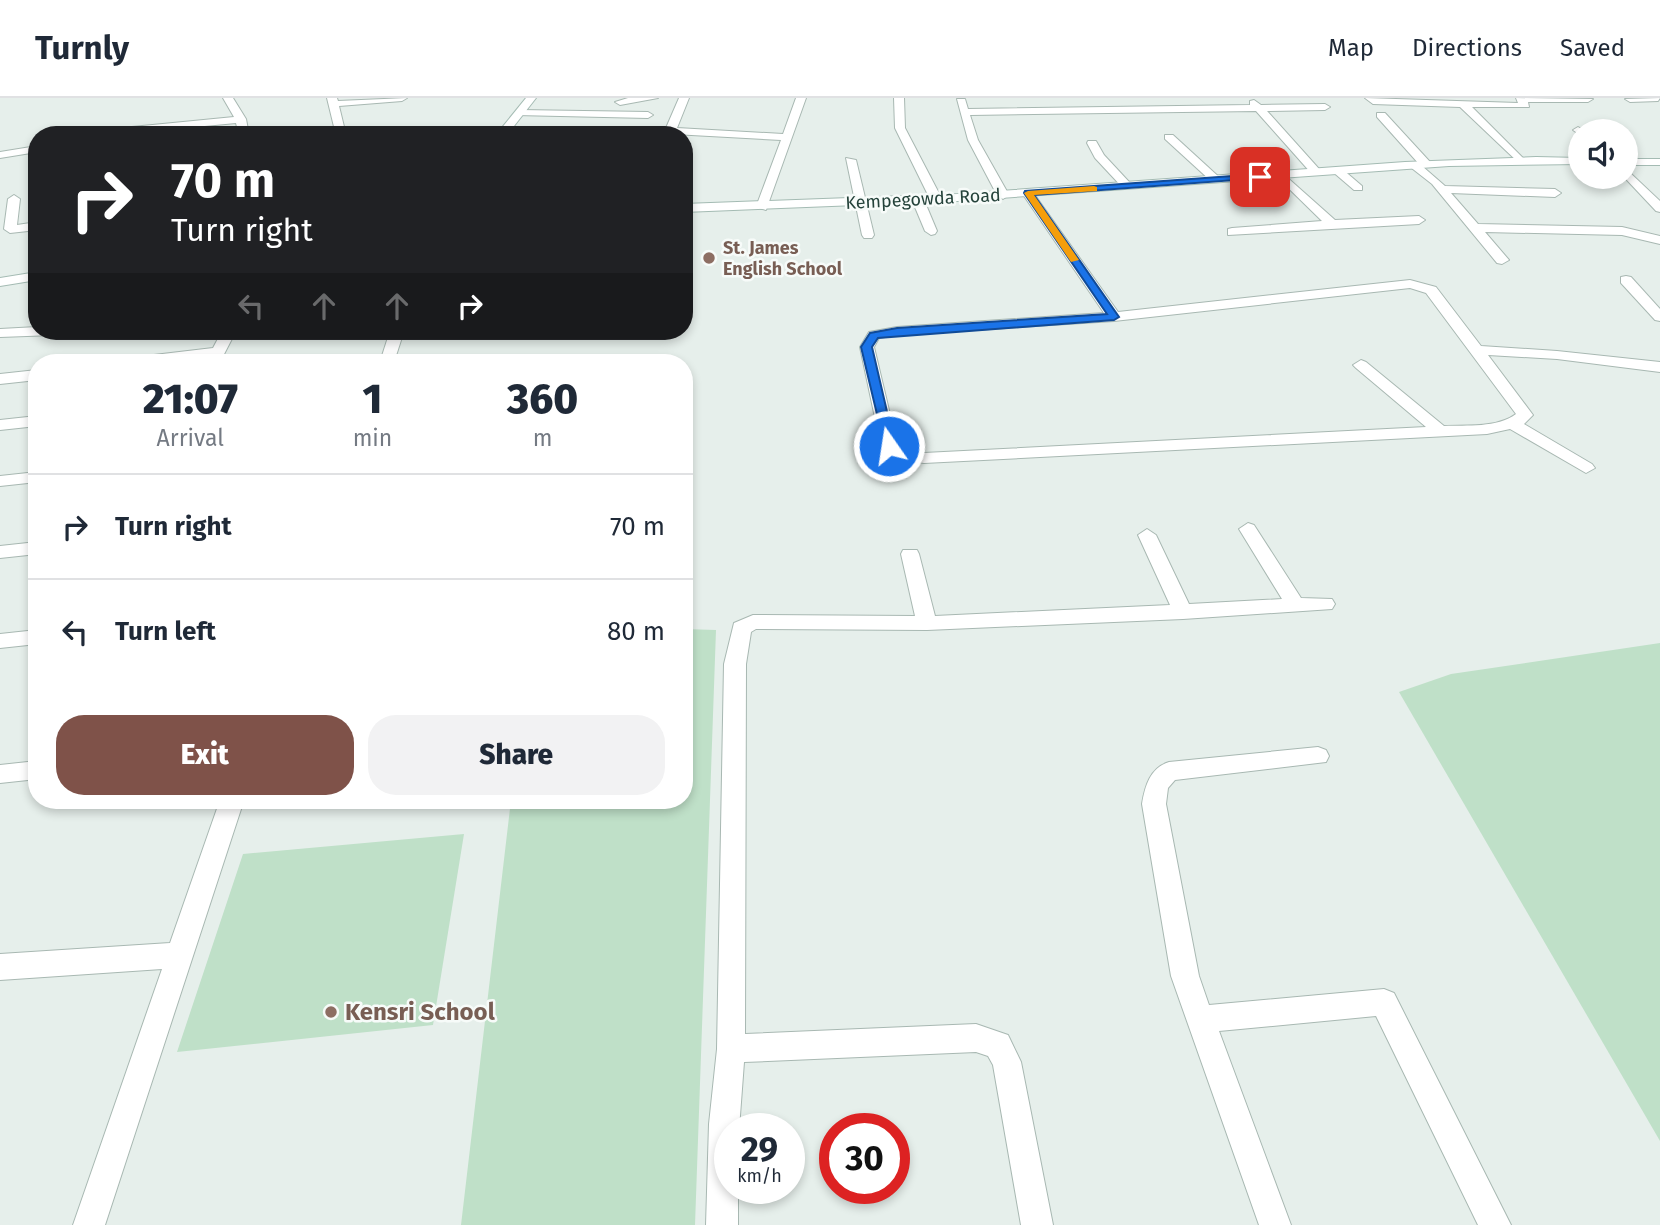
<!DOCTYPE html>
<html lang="en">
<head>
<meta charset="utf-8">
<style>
	:root { --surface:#fff; --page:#f2f2f3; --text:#1f2937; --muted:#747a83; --line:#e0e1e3; --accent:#7f5249 }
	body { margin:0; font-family:"Fira Sans",sans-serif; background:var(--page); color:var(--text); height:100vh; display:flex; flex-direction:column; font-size:26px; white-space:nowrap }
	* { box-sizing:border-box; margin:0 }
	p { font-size:23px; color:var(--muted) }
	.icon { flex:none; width:38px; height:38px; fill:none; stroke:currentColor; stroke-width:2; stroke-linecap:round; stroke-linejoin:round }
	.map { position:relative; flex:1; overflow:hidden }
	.drawer { position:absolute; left:28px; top:256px; width:665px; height:455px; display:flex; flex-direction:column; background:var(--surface); border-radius:28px; box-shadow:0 4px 10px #0003 }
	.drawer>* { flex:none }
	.top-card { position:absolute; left:28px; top:28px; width:665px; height:214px; border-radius:28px; box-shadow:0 4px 10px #0003; background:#202124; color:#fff; overflow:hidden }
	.tools { position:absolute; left:1568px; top:21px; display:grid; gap:14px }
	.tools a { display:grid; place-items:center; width:70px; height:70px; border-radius:50%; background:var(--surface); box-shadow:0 4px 10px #0003; font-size:35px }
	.speed { position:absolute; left:714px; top:1015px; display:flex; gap:14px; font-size:35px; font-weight:700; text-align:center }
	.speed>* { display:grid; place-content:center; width:91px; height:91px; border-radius:50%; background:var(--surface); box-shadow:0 4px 10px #0003; line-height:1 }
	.speed small { font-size:18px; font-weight:400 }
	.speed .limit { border:10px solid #d22; background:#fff; color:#111 }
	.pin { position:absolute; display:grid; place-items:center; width:60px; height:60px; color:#fff; margin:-30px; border-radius:14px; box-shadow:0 4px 10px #0006 }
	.me { position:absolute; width:77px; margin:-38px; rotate:347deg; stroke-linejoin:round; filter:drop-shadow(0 0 5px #0008) }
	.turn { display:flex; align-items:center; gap:24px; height:147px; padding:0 28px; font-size:32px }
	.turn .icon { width:91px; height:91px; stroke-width:2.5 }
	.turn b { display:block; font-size:49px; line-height:60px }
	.lanes { display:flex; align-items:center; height:66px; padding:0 28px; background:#0003; justify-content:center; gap:35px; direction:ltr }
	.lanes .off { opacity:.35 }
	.eta { display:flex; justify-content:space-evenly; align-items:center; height:119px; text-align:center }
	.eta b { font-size:42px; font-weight:800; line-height:49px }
	.action { display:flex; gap:14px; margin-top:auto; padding:14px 28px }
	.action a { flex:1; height:80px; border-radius:28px; background:var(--accent); color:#fff; font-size:28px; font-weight:800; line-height:80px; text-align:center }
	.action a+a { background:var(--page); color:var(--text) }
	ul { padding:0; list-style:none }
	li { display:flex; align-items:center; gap:21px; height:105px; padding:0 28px; border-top:2px solid var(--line) }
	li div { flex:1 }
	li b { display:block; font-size:26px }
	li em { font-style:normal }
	header { display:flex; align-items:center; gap:42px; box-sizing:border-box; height:98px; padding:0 35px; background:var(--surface); border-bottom:2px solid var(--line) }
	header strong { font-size:33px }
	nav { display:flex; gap:38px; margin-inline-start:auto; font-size:24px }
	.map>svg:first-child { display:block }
	.green { fill:#bfe0c8 }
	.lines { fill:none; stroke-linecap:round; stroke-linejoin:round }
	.street-casing { stroke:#a8b8b2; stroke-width:2 }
	.secondary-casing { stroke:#a4bbb3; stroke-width:2 }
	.street { fill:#fff; fill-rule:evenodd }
	.secondary { fill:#fff; fill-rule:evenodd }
	.route { fill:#1a73e8; stroke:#114b97; stroke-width:2 }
	.slow { fill:#f59e0b }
	.education-dot { fill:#8d6e63; stroke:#f7fbf9; stroke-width:2.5 }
	.labels { text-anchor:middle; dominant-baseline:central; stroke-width:5; stroke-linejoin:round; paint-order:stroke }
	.far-street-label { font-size:18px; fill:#24423a; stroke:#f7fbf9 }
	.far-education-label { font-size:18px; font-weight:bold; fill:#785e54; stroke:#f7fbf9; text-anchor:start }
	.near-education-label { font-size:24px; font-weight:bold; fill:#785e54; stroke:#f7fbf9; text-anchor:start }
</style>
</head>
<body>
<header>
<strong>Turnly</strong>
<nav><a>Map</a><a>Directions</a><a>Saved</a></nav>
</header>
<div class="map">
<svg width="1660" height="1127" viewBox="0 0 1660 1127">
	<rect width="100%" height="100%" fill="#e6efeb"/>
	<!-- green -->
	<g class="green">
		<path d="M684,531L716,532L695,1127H461L511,702H684Z"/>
		<path d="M1660,545V1043L1399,594L1451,576Z"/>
		<path d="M464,736L433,927L177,954L243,756Z"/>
	</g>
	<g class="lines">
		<!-- street casing -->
		<g class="street-casing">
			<g id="street">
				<path d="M223,0H233L246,21L249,37H239L236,25L111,37L132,29L234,19Z"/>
				<path d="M327,0H337L338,3L407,0L402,3L339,8L346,37H336Z"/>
				<path d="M628,0H658L620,7L615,4Z"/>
				<path d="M679,0H689L677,30L783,36L796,0H806L766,112L756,109L781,42L673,36L506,35L501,32L506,29L666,30Z"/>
				<path d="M894,0H904L905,30L942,101L940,104L930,101L895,30Z"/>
				<path d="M1365,0L1518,5L1516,0L1593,1L1588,4H1528L1529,9H1472L1525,62L1519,65L1460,9L1373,6Z"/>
				<path d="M1660,0L1658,3L1630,4L1625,1Z"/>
				<path d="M957,1H965L968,11L1250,7V3L1254,2L1261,7L1325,6L1330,9L1325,12L1267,13L1320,72V76H1312L1256,13L970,17L978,42L1009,97L1003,101L997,97L968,42Z"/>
				<path d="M520,12L648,14L653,17L648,20L516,17L515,15Z"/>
				<path d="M1377,15H1385L1431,65L1422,68L1445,88L1555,91L1561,95L1555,99L1451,95L1478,126L1622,129L1660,138V146L1622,137L1485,134L1509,162L1502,166L1497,165L1432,86L1409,68V64L1419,66L1377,19Z"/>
				<path d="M1578,29L1585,33H1580V37L1573,32Z"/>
				<path d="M1165,37H1173L1220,80V84H1212L1165,41Z"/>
				<path d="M1088,43H1096L1104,57L1131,86V90H1123L1095,60L1087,45Z"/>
				<path d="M37,48V54L0,60V54Z"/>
				<path d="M846,60L856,62L874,137L872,140H864L862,137Z"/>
				<path d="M1333,70H1341L1362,88V92H1354L1333,74Z"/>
				<path d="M1626,71L1660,103V114L1656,113L1624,79Z"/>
				<path d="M1281,74L1335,122L1419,118L1425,122L1419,126L1228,137V131L1232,130L1322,123L1277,79V75Z"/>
				<path d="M1028,91L1032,93L1118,214L1410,182L1436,189L1481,248L1557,253L1660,264V274L1557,261L1488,257L1533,317L1524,326L1592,366L1595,370L1586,375L1510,331L1487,336L924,365L896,361L881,348L860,249L869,234L897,229L1104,215L1022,95ZM1410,190L1426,195L1516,316C1497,330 1467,327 1444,328L1366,264L1361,262L1353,267L1356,270L1426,329L924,355L907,353L897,346L874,249L879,240L897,237L1114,223Z"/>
				<path d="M14,97L20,101L17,127L37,124V132L10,135L4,131L8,101Z"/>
				<path d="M914,99L924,102L937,133L935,136L931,137L925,133L912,102Z"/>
				<path d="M1626,178L1631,179L1660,211V223L1655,222L1621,185V179Z"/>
				<path d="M37,229V233H61L54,237L0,239V231Z"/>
				<path d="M222,233H236L220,264H206L208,260L171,264H129L137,259L213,250Z"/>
				<path d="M390,233H404L394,264H380Z"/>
				<path d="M37,272V282L0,286V276Z"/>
				<path d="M37,318V328L0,332V322Z"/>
				<path d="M37,374V384L0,388V378Z"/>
				<path d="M1248,425L1254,427L1301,500L1332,501L1335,506L1332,511L1183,521L927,532L756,531L751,534L746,566L745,936L976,926L1008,937L1021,964L1053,1127H1021L993,967L988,958L976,954L744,964L739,1031H730V1090H738V1127H706L709,1026L717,951L724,566L734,525L753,517L915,518L901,456L903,452H917L919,456L935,518L1170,507L1138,437L1147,431L1156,437L1189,506L1282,501L1239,431Z"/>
				<path d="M37,444V456L0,460V448Z"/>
				<path d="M37,532V546L0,550V536Z"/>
				<path d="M1318,649L1326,652L1329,658L1326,664L1175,682L1168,690L1166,706L1199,878L1209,907L1384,891L1394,895L1511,1127H1478L1376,918L1219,933L1291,1127H1259L1171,878L1142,706C1145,688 1150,670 1169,664Z"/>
				<path d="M37,663V681L0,685V667Z"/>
				<path d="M220,702H244L105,1127H73L162,871L0,882V856L170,845Z"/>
			</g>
		</g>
		<!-- secondary casing -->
		<g class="secondary-casing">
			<g id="secondary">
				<path d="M526,0H536L507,37H496Z"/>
				<path d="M1536,59L1580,60V66L1449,68L958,103L684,114V106L958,96L1405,64Z"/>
				<rect x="1626" y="61" width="34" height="6"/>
				<path d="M37,174V182L0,188V180Z"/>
			</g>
		</g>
		<!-- street -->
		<use href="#street" class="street"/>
		<!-- secondary -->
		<use href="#secondary" class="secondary"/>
	</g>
	<!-- route -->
	<path class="route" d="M1260,76L1263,80L1034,97L1119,219L1114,222L878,240L872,249L895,348L889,351L885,350L861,249L870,235L897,230L1107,216L1024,95L1025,93Z"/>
	<!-- slow -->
	<path class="slow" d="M1094,88L1097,89V93L1034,97L1079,162L1071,164L1024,95L1028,93Z"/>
	<!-- markers -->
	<g class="education-dot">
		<circle cx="709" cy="160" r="7"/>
		<circle cx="331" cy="914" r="7"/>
	</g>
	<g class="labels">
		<!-- far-street labels -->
		<g class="far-street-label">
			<text transform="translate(923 101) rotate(-3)">Kempegowda Road</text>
		</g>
		<!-- far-education labels -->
		<g class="far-education-label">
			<text x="723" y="150">St. James<tspan x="723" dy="21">English School</tspan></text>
		</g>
		<!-- near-education labels -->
		<g class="near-education-label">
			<text x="345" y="914">Kensri School</text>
		</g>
	</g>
</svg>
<div class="tools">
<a><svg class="icon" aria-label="sound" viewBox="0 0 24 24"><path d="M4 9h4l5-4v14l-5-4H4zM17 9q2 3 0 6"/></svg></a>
</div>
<div class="speed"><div>29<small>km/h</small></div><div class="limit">30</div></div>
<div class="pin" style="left:1260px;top:79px;background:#d93025"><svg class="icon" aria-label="arrive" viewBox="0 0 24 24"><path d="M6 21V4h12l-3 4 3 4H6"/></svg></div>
<svg class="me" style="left:889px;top:348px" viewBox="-20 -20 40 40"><circle r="17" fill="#1a73e8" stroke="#fff" stroke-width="3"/><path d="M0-11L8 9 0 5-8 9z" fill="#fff"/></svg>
<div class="top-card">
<div class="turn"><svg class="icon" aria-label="right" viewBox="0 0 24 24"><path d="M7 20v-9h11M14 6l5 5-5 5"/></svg><div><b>70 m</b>Turn right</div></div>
<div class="lanes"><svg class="icon off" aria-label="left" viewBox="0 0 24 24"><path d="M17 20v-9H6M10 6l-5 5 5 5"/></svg><svg class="icon off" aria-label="ahead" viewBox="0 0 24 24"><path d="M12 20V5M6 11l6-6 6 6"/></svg><svg class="icon off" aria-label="ahead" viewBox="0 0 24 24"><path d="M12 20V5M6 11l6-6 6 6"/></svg><svg class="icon" aria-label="right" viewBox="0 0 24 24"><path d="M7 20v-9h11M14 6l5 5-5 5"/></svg></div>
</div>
<section class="drawer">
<div class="eta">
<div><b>21:07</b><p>Arrival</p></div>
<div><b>1</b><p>min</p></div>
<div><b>360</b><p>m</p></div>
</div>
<ul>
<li><svg class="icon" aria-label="right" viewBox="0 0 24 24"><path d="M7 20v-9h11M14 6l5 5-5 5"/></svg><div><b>Turn right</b></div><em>70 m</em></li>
<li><svg class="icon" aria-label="left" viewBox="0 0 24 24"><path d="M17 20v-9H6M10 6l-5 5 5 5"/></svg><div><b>Turn left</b></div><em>80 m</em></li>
</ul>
<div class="action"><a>Exit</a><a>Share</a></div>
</section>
</div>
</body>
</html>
